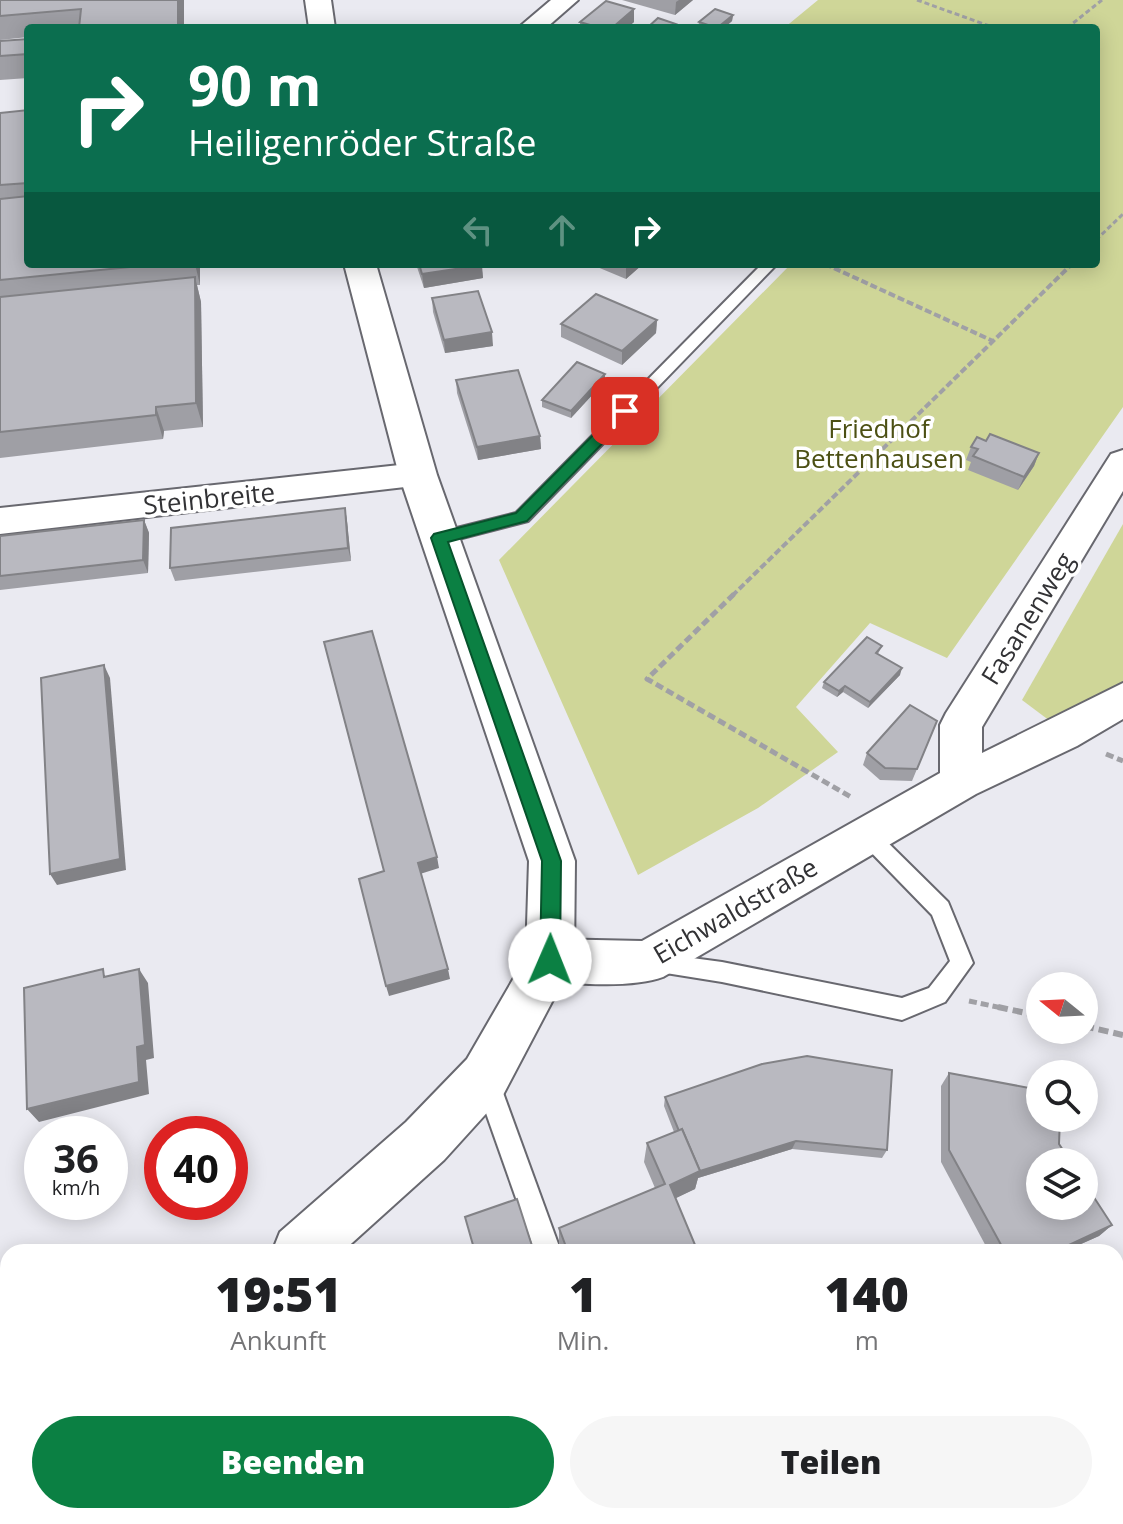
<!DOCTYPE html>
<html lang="de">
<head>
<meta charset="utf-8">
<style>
	:root { --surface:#fff; --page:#f6f6f6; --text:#202124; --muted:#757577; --accent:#0b8043 }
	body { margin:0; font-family:"Open Sans",sans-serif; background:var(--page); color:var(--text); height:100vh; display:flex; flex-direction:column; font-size:30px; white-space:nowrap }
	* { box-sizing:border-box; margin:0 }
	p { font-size:26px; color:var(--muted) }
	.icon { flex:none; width:44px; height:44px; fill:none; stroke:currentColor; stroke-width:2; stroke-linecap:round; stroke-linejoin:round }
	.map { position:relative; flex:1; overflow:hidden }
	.panel { position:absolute; left:0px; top:1244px; width:1124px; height:280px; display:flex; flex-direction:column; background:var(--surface); border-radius:24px 24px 0 0; box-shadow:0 4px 20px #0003 }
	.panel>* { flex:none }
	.top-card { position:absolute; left:24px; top:24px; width:1076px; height:244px; border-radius:8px; box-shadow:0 4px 20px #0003; background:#0b6e4f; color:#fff; overflow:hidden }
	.needle { width:52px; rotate:288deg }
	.tools { position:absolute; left:1026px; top:972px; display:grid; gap:16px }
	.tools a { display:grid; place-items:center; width:72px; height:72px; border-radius:50%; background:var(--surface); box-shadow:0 4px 20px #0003; font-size:40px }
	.speed { position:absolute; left:24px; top:1116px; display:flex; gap:16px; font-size:40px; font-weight:700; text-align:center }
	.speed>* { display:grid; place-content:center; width:104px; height:104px; border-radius:50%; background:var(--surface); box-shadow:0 4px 20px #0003; line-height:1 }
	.speed small { font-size:20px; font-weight:400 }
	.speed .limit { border:12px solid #d22; background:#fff; color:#111 }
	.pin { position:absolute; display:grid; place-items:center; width:68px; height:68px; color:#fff; margin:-34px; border-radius:16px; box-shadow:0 4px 12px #0006 }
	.me { position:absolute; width:88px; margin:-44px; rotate:1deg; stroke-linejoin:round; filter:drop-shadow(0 0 6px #0008) }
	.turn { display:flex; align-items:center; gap:28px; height:168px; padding:0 32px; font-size:36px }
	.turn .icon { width:104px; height:104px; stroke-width:2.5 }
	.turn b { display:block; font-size:56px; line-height:68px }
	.lanes { display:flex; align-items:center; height:76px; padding:0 32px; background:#0003; justify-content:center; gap:40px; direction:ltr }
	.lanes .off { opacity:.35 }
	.eta { display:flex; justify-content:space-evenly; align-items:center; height:136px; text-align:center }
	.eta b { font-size:48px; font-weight:800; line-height:56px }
	.cta { display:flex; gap:16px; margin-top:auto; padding:16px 32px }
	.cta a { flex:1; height:92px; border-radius:48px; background:var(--accent); color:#fff; font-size:32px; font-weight:800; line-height:92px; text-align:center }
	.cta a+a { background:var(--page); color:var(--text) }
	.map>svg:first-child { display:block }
	.green { fill:#cfd698 }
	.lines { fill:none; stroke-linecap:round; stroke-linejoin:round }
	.lane-casing { stroke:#68686f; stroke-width:4 }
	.street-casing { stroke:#68686f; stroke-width:4 }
	.secondary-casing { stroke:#68686f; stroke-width:4 }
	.path-far3 { stroke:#a0a0a5; stroke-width:3; stroke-dasharray:5 3; stroke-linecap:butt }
	.path-far2 { stroke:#a0a0a5; stroke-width:4; stroke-dasharray:7 3; stroke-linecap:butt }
	.path-far1 { stroke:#a0a0a5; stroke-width:5; stroke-dasharray:8 4; stroke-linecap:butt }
	.path { stroke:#a0a0a5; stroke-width:6; stroke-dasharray:10 5; stroke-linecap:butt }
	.lane { fill:#fff; fill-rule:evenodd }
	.street { fill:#fff; fill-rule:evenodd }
	.secondary { fill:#fff; fill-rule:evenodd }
	.wall { fill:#9f9fa5 }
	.shaded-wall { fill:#828286 }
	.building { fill:#b9b9c0; stroke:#828286; stroke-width:2 }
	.route { fill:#0b8043; stroke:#07532c; stroke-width:2 }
	.labels { text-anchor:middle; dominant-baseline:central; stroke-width:7; stroke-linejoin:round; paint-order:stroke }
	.park-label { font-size:26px; fill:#4c5014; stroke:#fff }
	.street-label { font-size:26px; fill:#323235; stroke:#fff }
</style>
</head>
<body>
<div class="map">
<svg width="1123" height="1524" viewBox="0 0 1123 1524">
	<rect width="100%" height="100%" fill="#eaeaf1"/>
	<!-- green -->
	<g class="green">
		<path d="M818,0H1123V407L947,658L870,623L796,707L838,752L758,808L638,875L499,560L791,264H1096V28H784Z"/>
		<path d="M1123,524V685L1050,721L1022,700Z"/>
	</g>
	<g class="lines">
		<!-- lane casing -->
		<g class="lane-casing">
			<g id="lane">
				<path d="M762,264H777L528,521L439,544L433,542L430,538L433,534L516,513Z"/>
				<path d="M867,826L874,829L948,902L973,963L945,1002L902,1020L722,982L647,970L644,963L647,956L655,953L722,962L902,998L929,988L950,961L932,915L860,841L857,835L860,829Z"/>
				<path d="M486,1068L494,1071L498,1079L561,1252H535L474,1079L478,1071Z"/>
				<path d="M843,1516H872L875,1524H846Z"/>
			</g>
		</g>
		<!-- street casing -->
		<g class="street-casing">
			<g id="street">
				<path d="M551,0H578L546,28H518Z"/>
				<path d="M1123,450V491L982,727V753L1123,683V719L1077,746L976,794L663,977C634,988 564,986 534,975L527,960L534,945L550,939L642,941L940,773V725L946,713L1111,454Z"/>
				<path d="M418,463L431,466L436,475L431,484L0,534V508Z"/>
			</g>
		</g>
		<!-- secondary casing -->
		<g class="secondary-casing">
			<g id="secondary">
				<path d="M305,0H331L335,28H309Z"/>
				<path d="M344,264H376L437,475L575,861L574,960L503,1095L444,1160L342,1252H272L280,1232L406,1122L467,1059L526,957L529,861L399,475Z"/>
				<path d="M57,1516H120L117,1524H54Z"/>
			</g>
		</g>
		<!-- path-far3 -->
		<g class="path-far3">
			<path d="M917,0L995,28"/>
			<path d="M1067,28L1102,0"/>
			<path d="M1096,240L1123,214"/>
			<path d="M825,264L828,266"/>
		</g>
		<!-- path-far2 -->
		<g class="path-far2">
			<path d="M825,264L993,341"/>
			<path d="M732,596L1072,264"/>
		</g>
		<!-- path-far1 -->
		<g class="path-far1">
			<path d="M734,594L647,679L851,797"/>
			<path d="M1106,754L1123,761"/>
			<path d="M969,1001L1007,1009"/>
		</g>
		<!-- path -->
		<g class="path">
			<path d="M998,1007L1040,1016"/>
			<path d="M1084,1026L1123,1035"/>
		</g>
		<!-- lane -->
		<use href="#lane" class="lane"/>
		<!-- street -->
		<use href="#street" class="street"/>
		<!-- secondary -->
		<use href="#secondary" class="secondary"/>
	</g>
	<!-- wall -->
	<g class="wall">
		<path d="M0,0H184V28H28V37L0,40Z"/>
		<path d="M622,0H693L675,15Z"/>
		<path d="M634,9V22L627,28H580V22Z"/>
		<path d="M733,15L732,21L724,28H698L699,22Z"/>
		<path d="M28,39V78L0,80V41Z"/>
		<path d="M28,110V264H200V285H197L201,302L203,427L164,431L163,439L0,458V113Z"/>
		<path d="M416,264H481L483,278L424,288Z"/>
		<path d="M590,264H643L626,279Z"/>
		<path d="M432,298L493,346L445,353L433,312Z"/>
		<path d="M657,320L656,333L622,365L561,337V324Z"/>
		<path d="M605,374V381L571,418L542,407V400Z"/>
		<path d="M456,380L540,436L541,449L478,460L457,393Z"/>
		<path d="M986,441L1039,453L1034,466L1018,490L968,470L971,462L966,460L971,447Z"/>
		<path d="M345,508L347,521L351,561L175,581L170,568Z"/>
		<path d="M144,520L149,533L148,573L0,590V536Z"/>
		<path d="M882,646L878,654L900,675L868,708L843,692L837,697L822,688L824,682Z"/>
		<path d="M937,721L912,781L880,780L863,765L867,753Z"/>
		<path d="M949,1073L1059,1144L1112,1225L1099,1236L1063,1252H989L941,1162V1086Z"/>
		<path d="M665,1097L887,1150L882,1158L792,1149L698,1178L695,1189L675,1198L698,1252H562L559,1244V1228L655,1188L644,1162L647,1143L674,1132L664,1106Z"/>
		<path d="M1123,1353V1481L1116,1468V1356Z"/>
		<path d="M649,1516H790L793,1524H652Z"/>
		<path d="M870,1516H930L910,1524H873Z"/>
	</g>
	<!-- shaded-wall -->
	<g class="shaded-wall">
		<rect x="178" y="0" width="6" height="28"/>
		<path d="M679,0H693L675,15L676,2Z"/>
		<path d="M634,9V22L627,28H612Z"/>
		<path d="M733,15L732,21L724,28H717Z"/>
		<path d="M195,264H200V285Z"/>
		<path d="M628,264H643L626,279V265Z"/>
		<path d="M482,265L483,278L424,288L422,274Z"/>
		<path d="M195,277L201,302L203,427L196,403Z"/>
		<path d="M657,320L656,333L622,365V351Z"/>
		<path d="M492,332L493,346L445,353L444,340Z"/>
		<path d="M605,374V381L571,418V411Z"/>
		<path d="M156,407L164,431L163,439L156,415Z"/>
		<path d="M540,436L541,449L478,460L477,447Z"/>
		<path d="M1039,453L1034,466L1018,490L1024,477Z"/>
		<path d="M345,508L347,521L351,561L348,548Z"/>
		<path d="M144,520L149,533L148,573L143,560Z"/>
		<path d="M104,665L110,678L126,870L57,885L50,874Z"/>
		<path d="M902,668L900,675L868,708L870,702Z"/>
		<path d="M845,686L843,692L837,697L839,691Z"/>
		<path d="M437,857L439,868L420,874L418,863Z"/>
		<path d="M139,969L148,983L154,1058L146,1060L149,1094L39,1122L27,1109L137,1047Z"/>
		<path d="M448,969L450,979L389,996L386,986Z"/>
		<path d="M796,1141L792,1149L698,1178L695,1189L666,1203L670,1185L695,1172Z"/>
		<path d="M1112,1225L1099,1236L1063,1252H1054Z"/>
		<path d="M310,1516H316L317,1524H311Z"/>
	</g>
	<!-- building -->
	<g class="building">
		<path d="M0,0H178V28H79L81,9L0,16Z"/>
		<path d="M606,1L634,9L612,28H600L580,22Z"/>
		<path d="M715,9L733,15L717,28L699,22Z"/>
		<path d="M658,18L676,24L671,28H647Z"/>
		<path d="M28,39V54L0,56V41Z"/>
		<path d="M28,110V183L0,185V113Z"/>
		<path d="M28,196V264H160L0,280V199Z"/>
		<path d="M419,264H481L482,265L422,274Z"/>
		<path d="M195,277L196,403L156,407V415L0,432V297Z"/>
		<path d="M478,291L492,332L444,340L432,298Z"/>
		<path d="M596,294L657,320L622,351L561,324Z"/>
		<path d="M577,362L605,374L571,411L542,400Z"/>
		<path d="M518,370L540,436L477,447L456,380Z"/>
		<path d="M990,434L1039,453L1024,477L973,456L978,449L971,447L977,437L986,441Z"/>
		<path d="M345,508L348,548L170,568L171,528Z"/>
		<path d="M144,520L143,560L0,576V536Z"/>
		<path d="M372,631L437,857L418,863L448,969L386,986L359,879L384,871L324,642Z"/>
		<path d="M867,637L882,646L876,653L902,668L870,702L845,686L839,691L824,682Z"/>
		<path d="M104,665L120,859L50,874L41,678Z"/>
		<path d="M910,705L937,721L917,769L885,768L867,753Z"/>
		<path d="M103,969L104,977L139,969L145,1045L137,1047L139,1082L27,1109L24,988Z"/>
		<path d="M807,1056L892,1070L887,1150L796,1141L700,1171L682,1129L679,1131L665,1097L762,1064Z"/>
		<path d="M949,1073L1040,1090V1118H1060L1059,1144L1071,1162H1040V1206H1084V1182L1112,1225L1054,1252H1005L949,1150Z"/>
		<path d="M682,1129L700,1171L670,1185L698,1252H568L559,1228L665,1184L647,1143Z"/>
		<path d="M517,1199L534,1252H475L465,1217Z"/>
		<path d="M1123,1353V1448L1116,1435V1356Z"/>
		<path d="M186,1516H310L311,1524H176V1519Z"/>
		<path d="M653,1516H790L793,1524H656Z"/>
		<path d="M877,1516H930L910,1524H880Z"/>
	</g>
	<!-- route -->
	<path class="route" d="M625,407L630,408V415L527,521L448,542L561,861L560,960L558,966L550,969L543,966L540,960L542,861L431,538L434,534L516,513L620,408Z"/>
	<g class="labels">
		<!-- park labels -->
		<g class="park-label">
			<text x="879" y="428">Friedhof<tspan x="879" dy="30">Bettenhausen</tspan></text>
		</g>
		<!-- street labels -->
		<g class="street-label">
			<text transform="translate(209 498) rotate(-6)">Steinbreite</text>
			<text transform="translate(1027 618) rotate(-58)">Fasanenweg</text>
			<text transform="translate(735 910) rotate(-30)">Eichwaldstraße</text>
		</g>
	</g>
</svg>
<div class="tools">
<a><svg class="needle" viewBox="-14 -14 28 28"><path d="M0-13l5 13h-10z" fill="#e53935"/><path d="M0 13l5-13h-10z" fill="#757577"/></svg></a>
<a><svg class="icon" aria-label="search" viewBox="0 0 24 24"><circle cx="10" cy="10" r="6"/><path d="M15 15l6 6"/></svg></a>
<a><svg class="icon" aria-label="layers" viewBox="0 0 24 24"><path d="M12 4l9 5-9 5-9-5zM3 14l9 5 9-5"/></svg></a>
</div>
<div class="speed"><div>36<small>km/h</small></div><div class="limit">40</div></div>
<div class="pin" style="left:625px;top:411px;background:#d93025"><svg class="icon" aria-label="arrive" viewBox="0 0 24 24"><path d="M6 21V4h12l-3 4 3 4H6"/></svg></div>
<svg class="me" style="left:550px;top:960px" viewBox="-20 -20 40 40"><circle r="19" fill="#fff"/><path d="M0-13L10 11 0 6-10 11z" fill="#0b8043"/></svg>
<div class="top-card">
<div class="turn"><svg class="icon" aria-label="right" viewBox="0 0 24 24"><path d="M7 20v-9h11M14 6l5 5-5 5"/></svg><div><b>90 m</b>Heiligenröder Straße</div></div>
<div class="lanes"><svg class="icon off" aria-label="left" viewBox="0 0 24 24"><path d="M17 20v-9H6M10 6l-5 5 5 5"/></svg><svg class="icon off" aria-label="ahead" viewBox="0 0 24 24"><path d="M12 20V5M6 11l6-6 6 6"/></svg><svg class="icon" aria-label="right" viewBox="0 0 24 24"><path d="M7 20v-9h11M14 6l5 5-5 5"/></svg></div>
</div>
<section class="panel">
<div class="eta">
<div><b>19:51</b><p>Ankunft</p></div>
<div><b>1</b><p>Min.</p></div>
<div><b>140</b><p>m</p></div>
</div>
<div class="cta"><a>Beenden</a><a>Teilen</a></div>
</section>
</div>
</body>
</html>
